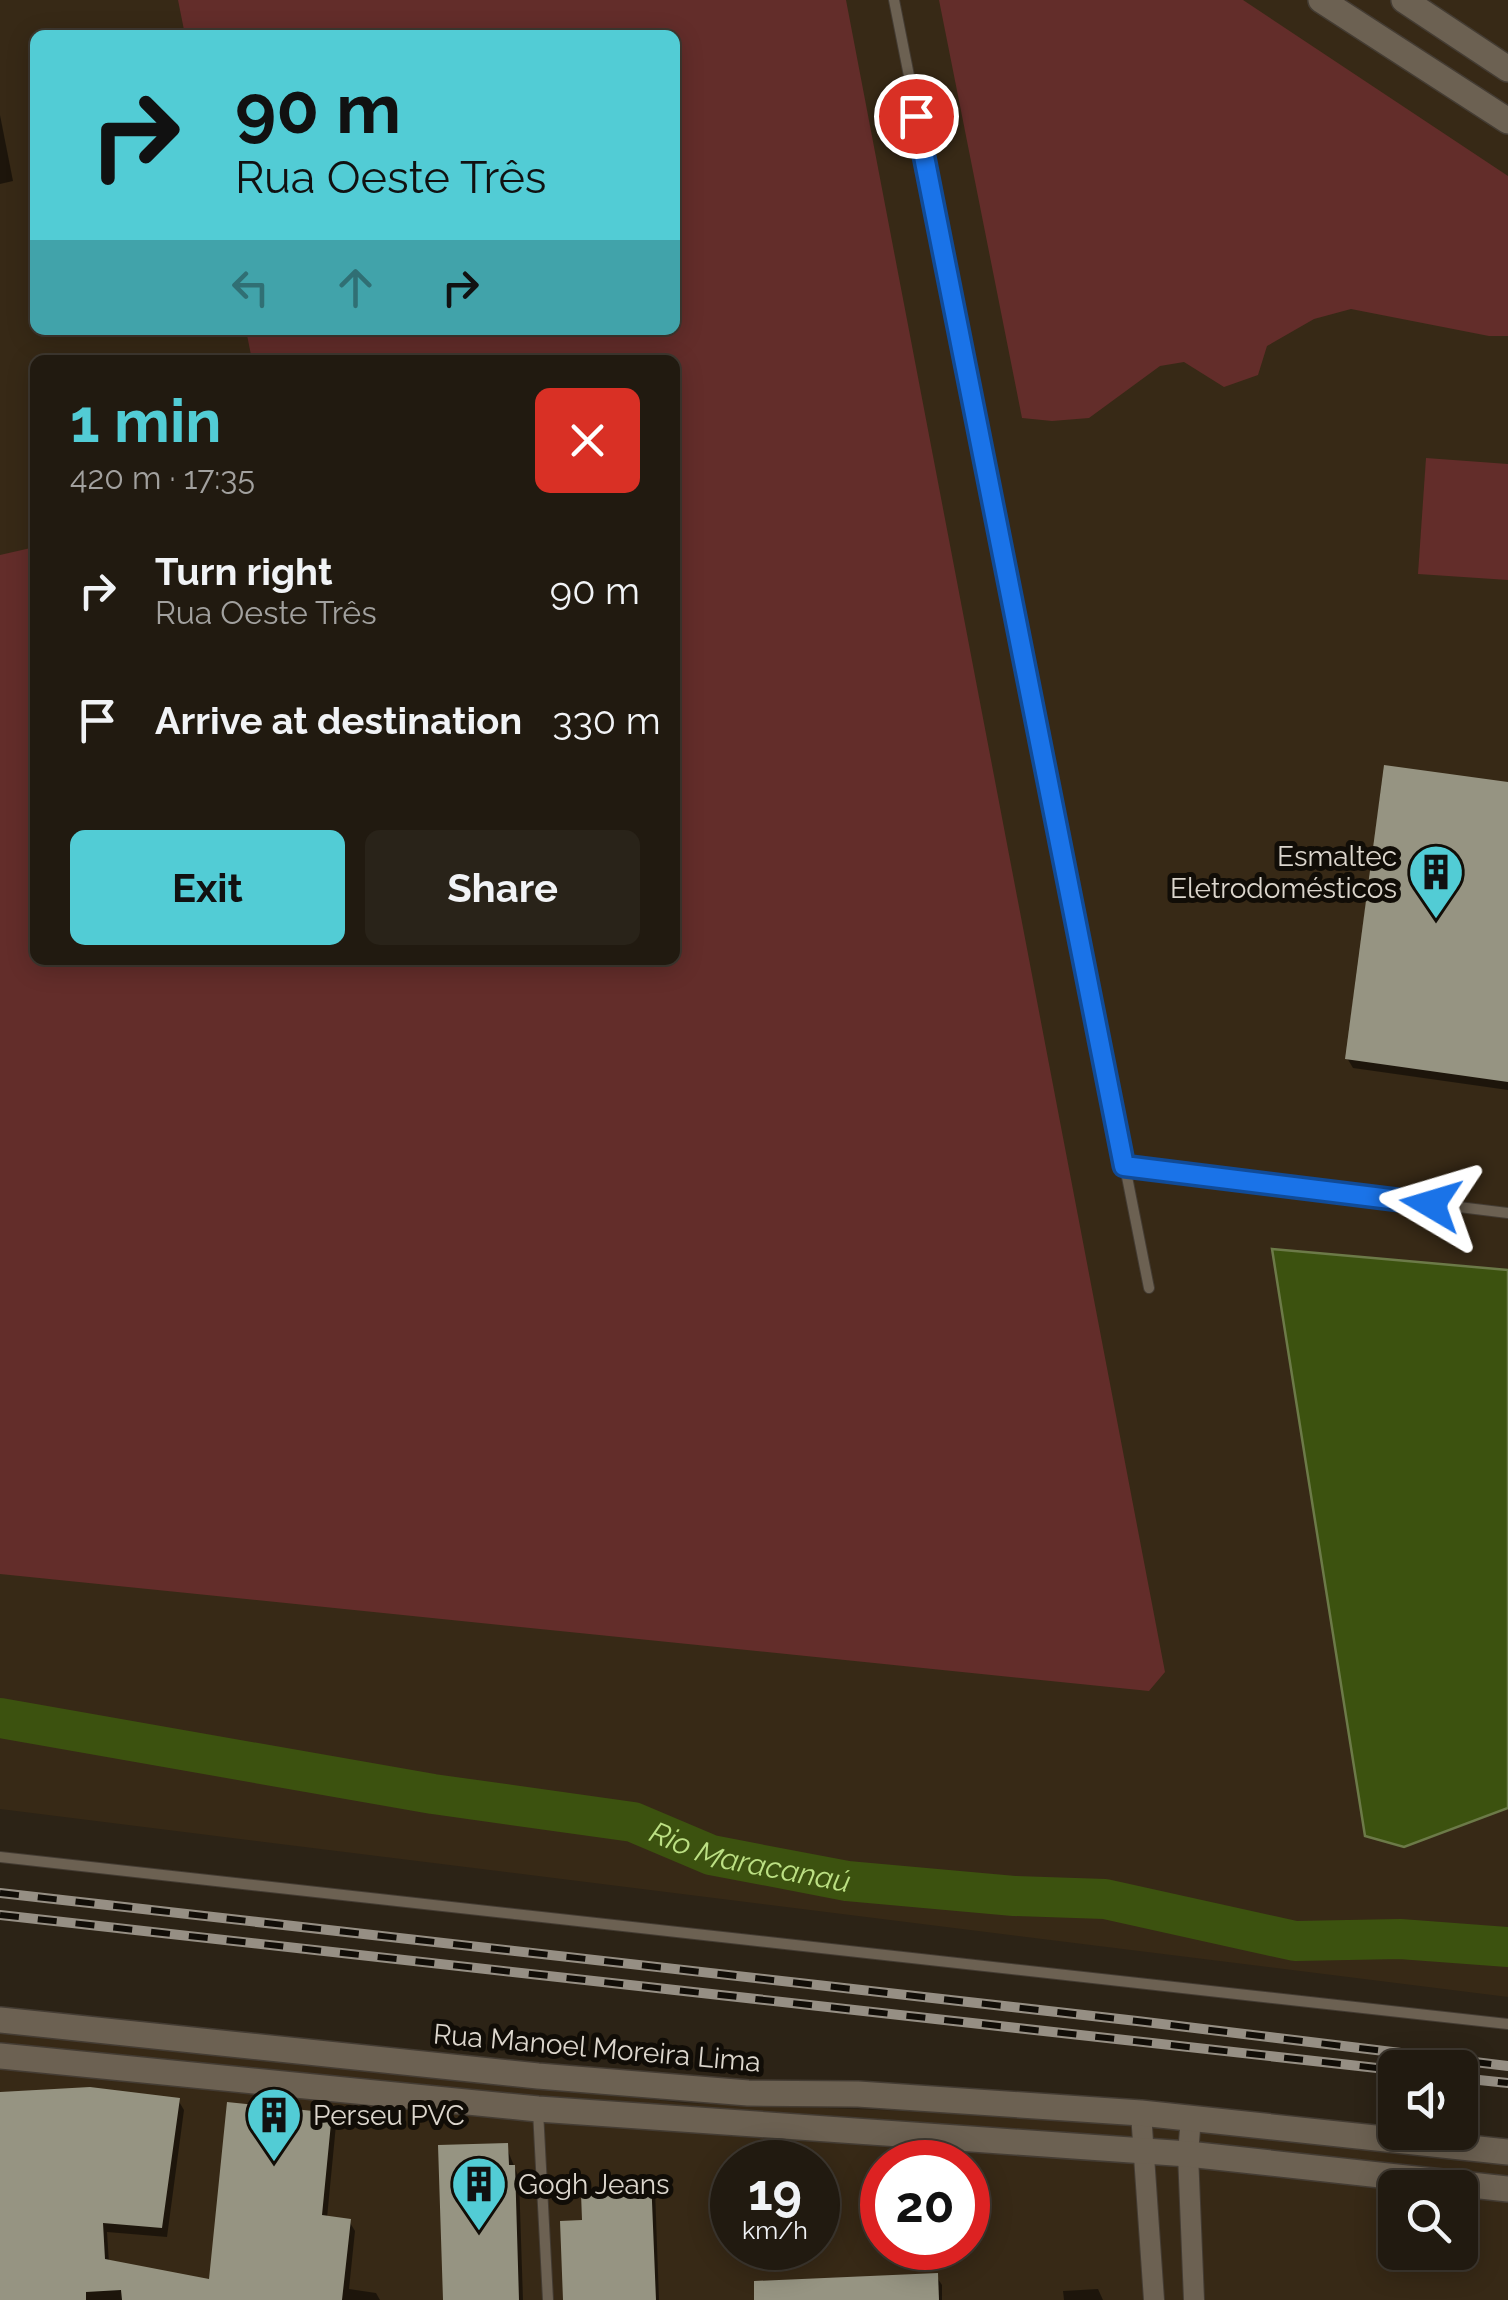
<!DOCTYPE html>
<html lang="en">
<head>
<meta charset="utf-8">
<style>
	:root { --surface:#211a10; --page:#292319; --text:#f1f3f6; --muted:#a2a19f; --line:#3e3830; --accent:#52ccd5 }
	body { margin:0; font-family:Raleway,sans-serif; background:var(--page); color:var(--text); height:100vh; display:flex; flex-direction:column; font-size:38px; white-space:nowrap }
	* { box-sizing:border-box; margin:0 }
	p { font-size:32px; color:var(--muted) }
	.icon { flex:none; width:55px; height:55px; fill:none; stroke:currentColor; stroke-width:2; stroke-linecap:round; stroke-linejoin:round }
	.map { position:relative; flex:1; overflow:hidden }
	.sheet { position:absolute; left:30px; top:355px; width:650px; height:610px; display:flex; flex-direction:column; background:var(--surface); border-radius:15px; box-shadow:0 5px 25px #0003,0 0 0 2px var(--line) }
	.sheet>* { flex:none }
	.hud { position:absolute; left:30px; top:30px; width:650px; height:305px; border-radius:15px; box-shadow:0 5px 25px #0003,0 0 0 2px var(--line); background:#52ccd5; color:#111; overflow:hidden }
	.fabs { position:absolute; left:1378px; top:2050px; display:grid; gap:20px }
	.fabs a { display:grid; place-items:center; width:100px; height:100px; border-radius:15px; background:var(--surface); box-shadow:0 5px 25px #0003,0 0 0 2px var(--line); font-size:50px }
	.speed { position:absolute; left:710px; top:2140px; display:flex; gap:20px; font-size:50px; font-weight:700; text-align:center }
	.speed>* { display:grid; place-content:center; width:130px; height:130px; border-radius:50%; background:var(--surface); box-shadow:0 5px 25px #0003,0 0 0 2px var(--line); line-height:1 }
	.speed small { font-size:25px; font-weight:400 }
	.speed .limit { border:15px solid #d22; background:#fff; color:#111 }
	.pin { position:absolute; display:grid; place-items:center; width:85px; height:85px; color:#fff; margin:-42px; border:5px solid #fff; border-radius:50%; box-shadow:0 2px 10px #0007 }
	.me { position:absolute; width:110px; margin:-55px; rotate:277deg; stroke-linejoin:round; filter:drop-shadow(0 0 8px #0008) }
	.turn { display:flex; align-items:center; gap:35px; height:210px; padding:0 40px; font-size:45px }
	.turn .icon { width:130px; height:130px; stroke-width:2.5 }
	.turn b { display:block; font-size:70px; line-height:85px }
	.lanes { display:flex; align-items:center; height:95px; padding:0 40px; background:#0003; justify-content:center; gap:50px; direction:ltr }
	.lanes .off { opacity:.35 }
	.round { display:grid; place-items:center; flex:none; width:105px; height:105px; border-radius:15px; background:var(--page) }
	.headline { display:flex; align-items:center; justify-content:space-between; height:170px; padding:0 40px }
	h1 { font-size:60px; font-weight:700; line-height:75px; color:var(--accent) }
	.button { display:flex; gap:20px; margin-top:auto; padding:20px 40px }
	.button a { flex:1; height:115px; border-radius:15px; background:var(--accent); color:#111; font-size:40px; font-weight:700; line-height:115px; text-align:center }
	.button a+a { background:var(--page); color:var(--text) }
	ul { padding:0; list-style:none }
	li { display:flex; align-items:center; gap:30px; height:130px; padding:0 40px }
	li div { flex:1 }
	li b { display:block; font-size:38px }
	li em { font-style:normal }
	.map>svg:first-child { display:block }
	.built { fill:#372916; fill-rule:evenodd }
	.green { fill:#632d2a }
	.water { fill:#3c520f; stroke:#6c7a48; stroke-width:2.5 }
	.shadow { fill:#0007 }
	.lines { fill:none; stroke-linecap:round; stroke-linejoin:round }
	.river { stroke:#3c520f; stroke-width:40 }
	.building { fill:#969482 }
	.service-casing { stroke:#443c33; stroke-width:12 }
	.minor-casing { stroke:#443c33; stroke-width:22 }
	.tertiary-casing { stroke:#443c33; stroke-width:28 }
	.service { stroke:#6c6152; stroke-width:10 }
	.minor { stroke:#6c6152; stroke-width:20 }
	.tertiary { stroke:#6c6152; stroke-width:25 }
	.rail-casing { stroke:#968f84; stroke-width:10 }
	.rail { stroke:#110d07; stroke-width:6; stroke-dasharray:19; stroke-linecap:butt }
	.route-casing { stroke:#114b97; stroke-width:25 }
	.route { stroke:#1a73e8; stroke-width:18 }
	.labels { text-anchor:middle; dominant-baseline:central; stroke-width:10; stroke-linejoin:round; paint-order:stroke }
	.poi-label { font-size:28px; fill:#dcd6cd; stroke:#110d07; text-anchor:start }
	.street-label { font-size:28px; fill:#dcd6cd; stroke:#110d07 }
	.water-label { font-size:30px; font-style:italic; fill:#bce084; stroke:#110d07 }
</style>
</head>
<body>
<div class="map">
<svg width="1508" height="2300" viewBox="0 0 1508 2300">
	<rect width="100%" height="100%" fill="#2c2316"/>
	<!-- built -->
	<g class="built">
		<path d="M0,0H1508V1997L0,1809ZM35,35H675V330H35ZM35,360H675V960H35Z"/>
		<path d="M0,2024L683,2103L960,2113L1229,2129L1508,2162V2300H0ZM732,2162H818V2248H732ZM882,2162H968V2248H882ZM1395,2188H1460V2252H1395Z"/>
	</g>
	<!-- green -->
	<g class="green">
		<path d="M178,0H846L1165,1672L1149,1691L0,1574V555L35,547V960H675V360H252L246,330H675V35H185Z"/>
		<path d="M939,0H1243L1508,176V336H1489L1351,309L1314,319L1267,346L1258,375L1224,387L1184,362L1160,366L1089,418L1052,421L1022,418Z"/>
		<path d="M1426,458L1508,464V580L1418,574Z"/>
	</g>
	<!-- water -->
	<path class="water" d="M1272,1249L1508,1270V1808L1404,1847L1365,1836Z"/>
	<!-- shadow -->
	<g class="shadow">
		<path d="M0,115L13,181L0,184Z"/>
		<path d="M1508,785V1090L1353,1068L1347,1058Z"/>
		<path d="M0,2094L178,2100L184,2110L167,2237L107,2232L109,2263L212,2282L331,2115L336,2125L327,2218L349,2221L355,2231L349,2289L376,2293L380,2300H0Z"/>
		<path d="M506,2146L519,2178L523,2300H445Z"/>
		<path d="M650,2180L655,2189L659,2300H566L584,2222L616,2195Z"/>
		<path d="M936,2276L942,2285V2300H757Z"/>
		<path d="M1098,2289L1103,2300H1064L1063,2291Z"/>
	</g>
	<g class="lines">
		<!-- river -->
		<path class="river" id="s1" d="M0,1718L433,1794L633,1822L711,1855L847,1881L1014,1896L1105,1899L1295,1941L1400,1939L1508,1947"/>
	</g>
	<!-- building -->
	<g class="building">
		<path d="M1384,765L1508,782V1082L1345,1059Z"/>
		<path d="M90,2087L180,2098L162,2228L103,2223L105,2259L209,2279L227,2102L332,2113L322,2215L351,2219L342,2300H122L121,2290L86,2292V2300H0V2092Z"/>
		<path d="M508,2143L509,2165H515L519,2300H443L438,2145Z"/>
		<path d="M651,2177L656,2300H563L560,2221L582,2220L581,2193H613L612,2178Z"/>
		<path d="M938,2273L939,2300H754V2281Z"/>
	</g>
	<g class="lines">
		<!-- service casing -->
		<g class="service-casing">
			<g id="service">
				<path d="M894,0L1149,1288"/>
				<path d="M1125,1166L1508,1213"/>
				<path d="M0,1857L1508,2024"/>
				<path d="M538,2111L548,2300"/>
			</g>
		</g>
		<!-- minor casing -->
		<g class="minor-casing">
			<g id="minor">
				<path d="M1141,2113L1154,2300"/>
				<path d="M1191,2117L1188,2154L1194,2300"/>
			</g>
		</g>
		<!-- tertiary casing -->
		<g class="tertiary-casing">
			<g id="tertiary">
				<path d="M1321,0L1508,121"/>
				<path d="M1404,0L1508,69"/>
				<path d="M0,2020L538,2076L748,2093L858,2094L1141,2113L1508,2152"/>
				<path d="M0,2056L538,2109L1188,2154L1508,2189"/>
			</g>
		</g>
		<!-- service -->
		<use href="#service" class="service"/>
		<!-- minor -->
		<use href="#minor" class="minor"/>
		<!-- tertiary -->
		<use href="#tertiary" class="tertiary"/>
		<!-- rail casing -->
		<g class="rail-casing">
			<g id="rail">
				<path d="M0,1893L1137,2021L1508,2066"/>
				<path d="M0,1915L1395,2070"/>
				<path d="M1460,2078L1508,2083"/>
			</g>
		</g>
		<!-- rail -->
		<use href="#rail" class="rail"/>
	</g>
	<g class="lines">
		<!-- route casing -->
		<g class="route-casing">
			<path id="route" d="M916,116L1124,1166L1431,1204"/>
		</g>
		<!-- route -->
		<use href="#route" class="route"/>
	</g>
	<!-- icons -->
	<defs>
		<g id="building-pin" transform="scale(2.875)"><path d="M0 17L-7.5 6A9.5 9.5 0 1 1 7.5 6Z" fill="#52ccd5" stroke="#110d07"/><path d="M-4-6H4V6H1V3H-1V6H-4ZM-2.5-4.3h1.7v1.8h-1.7ZM.8-4.3h1.7v1.8H.8ZM-2.5-1h1.7V.8h-1.7ZM.8-1h1.7V.8H.8Z" fill="#111"/></g>
	</defs>
	<g fill-rule="evenodd">
		<use href="#building-pin" x="1436" y="872"/>
		<use href="#building-pin" x="274" y="2115"/>
		<use href="#building-pin" x="479" y="2184"/>
	</g>
	<g class="labels">
		<!-- poi labels -->
		<g class="poi-label">
			<text x="1397" y="856" text-anchor="end">Esmaltec<tspan x="1397" dy="32">Eletrodomésticos</tspan></text>
			<text x="313" y="2115">Perseu PVC</text>
			<text x="518" y="2184">Gogh Jeans</text>
		</g>
		<!-- street labels -->
		<g class="street-label">
			<text transform="translate(597 2048) rotate(5)">Rua Manoel Moreira Lima</text>
		</g>
		<!-- water labels -->
		<g class="water-label">
			<text stroke="none"><textPath href="#s1" startOffset="765">Rio Maracanaú</textPath></text>
		</g>
	</g>
</svg>
<div class="fabs">
<a><svg class="icon" aria-label="sound" viewBox="0 0 24 24"><path d="M4 9h4l5-4v14l-5-4H4zM17 9q2 3 0 6"/></svg></a>
<a><svg class="icon" aria-label="search" viewBox="0 0 24 24"><circle cx="10" cy="10" r="6"/><path d="M15 15l6 6"/></svg></a>
</div>
<div class="speed"><div>19<small>km/h</small></div><div class="limit">20</div></div>
<div class="pin" style="left:916px;top:116px;background:#d93025"><svg class="icon" aria-label="arrive" viewBox="0 0 24 24"><path d="M6 21V4h12l-3 4 3 4H6"/></svg></div>
<svg class="me" style="left:1431px;top:1204px" viewBox="-20 -20 40 40"><path d="M0-17L14 15 0 8-14 15z" fill="#1a73e8" stroke="#fff" stroke-width="4"/></svg>
<div class="hud">
<div class="turn"><svg class="icon" aria-label="right" viewBox="0 0 24 24"><path d="M7 20v-9h11M14 6l5 5-5 5"/></svg><div><b>90 m</b>Rua Oeste Três</div></div>
<div class="lanes"><svg class="icon off" aria-label="left" viewBox="0 0 24 24"><path d="M17 20v-9H6M10 6l-5 5 5 5"/></svg><svg class="icon off" aria-label="ahead" viewBox="0 0 24 24"><path d="M12 20V5M6 11l6-6 6 6"/></svg><svg class="icon" aria-label="right" viewBox="0 0 24 24"><path d="M7 20v-9h11M14 6l5 5-5 5"/></svg></div>
</div>
<section class="sheet">
<div class="headline"><div><h1>1 min</h1><p>420 m · 17:35</p></div><a class="round" style="background:#d93025;color:#fff"><svg class="icon" aria-label="close" viewBox="0 0 24 24"><path d="M6 6l12 12M18 6L6 18"/></svg></a></div>
<ul>
<li><svg class="icon" aria-label="right" viewBox="0 0 24 24"><path d="M7 20v-9h11M14 6l5 5-5 5"/></svg><div><b>Turn right</b><p>Rua Oeste Três</p></div><em>90 m</em></li>
<li><svg class="icon" aria-label="arrive" viewBox="0 0 24 24"><path d="M6 21V4h12l-3 4 3 4H6"/></svg><div><b>Arrive at destination</b></div><em>330 m</em></li>
</ul>
<div class="button"><a>Exit</a><a>Share</a></div>
</section>
</div>
</body>
</html>
